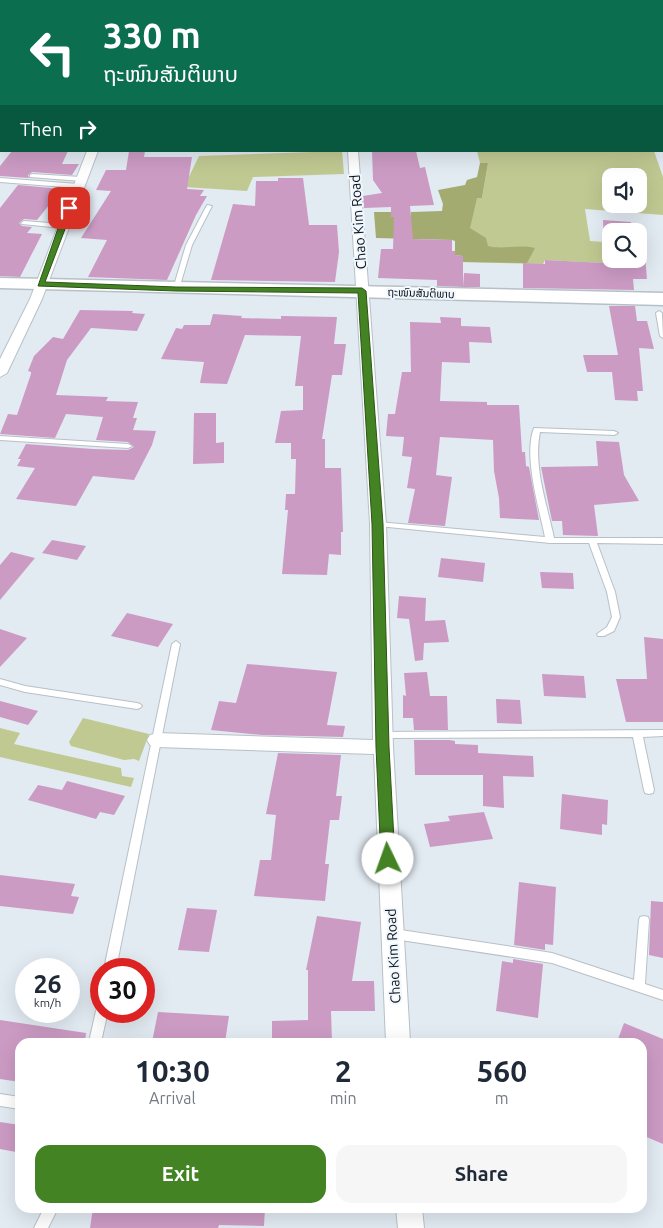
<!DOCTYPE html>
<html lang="en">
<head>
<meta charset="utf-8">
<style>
	:root { --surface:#fff; --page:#f6f6f7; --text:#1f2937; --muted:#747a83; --accent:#438324 }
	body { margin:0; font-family:Ubuntu,"Noto Sans Lao",sans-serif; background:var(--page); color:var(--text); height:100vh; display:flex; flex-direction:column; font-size:19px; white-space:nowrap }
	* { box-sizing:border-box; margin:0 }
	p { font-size:16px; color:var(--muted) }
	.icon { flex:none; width:28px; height:28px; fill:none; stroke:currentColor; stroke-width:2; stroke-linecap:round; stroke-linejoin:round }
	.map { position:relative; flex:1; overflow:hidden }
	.side { position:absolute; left:15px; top:1038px; width:632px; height:175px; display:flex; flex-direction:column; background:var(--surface); border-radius:15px; box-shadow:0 5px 20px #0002 }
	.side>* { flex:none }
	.top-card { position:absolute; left:0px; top:0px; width:664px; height:152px; box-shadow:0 5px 20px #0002; background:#0b6e4f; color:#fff; overflow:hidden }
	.fabs { position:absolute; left:602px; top:168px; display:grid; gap:10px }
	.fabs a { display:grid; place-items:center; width:45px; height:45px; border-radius:10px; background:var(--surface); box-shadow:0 5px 20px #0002; font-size:25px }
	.speed { position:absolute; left:15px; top:958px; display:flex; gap:10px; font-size:25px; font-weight:700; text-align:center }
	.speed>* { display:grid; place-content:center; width:65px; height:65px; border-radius:50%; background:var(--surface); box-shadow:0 5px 20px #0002; line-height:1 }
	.speed small { font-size:12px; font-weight:400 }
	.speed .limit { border:8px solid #d22; background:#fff; color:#111 }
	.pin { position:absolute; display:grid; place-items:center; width:42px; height:42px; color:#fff; margin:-21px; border-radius:10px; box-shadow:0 2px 8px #0006 }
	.me { position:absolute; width:55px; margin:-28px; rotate:357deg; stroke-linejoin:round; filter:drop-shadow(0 0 4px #0008) }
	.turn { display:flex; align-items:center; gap:18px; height:105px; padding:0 20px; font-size:22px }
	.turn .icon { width:65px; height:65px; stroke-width:2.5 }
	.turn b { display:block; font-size:35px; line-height:42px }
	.then { display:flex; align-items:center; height:48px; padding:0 20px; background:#0003; gap:10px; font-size:19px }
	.eta { display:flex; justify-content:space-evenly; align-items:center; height:85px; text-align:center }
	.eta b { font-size:30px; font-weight:600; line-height:35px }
	.cta { display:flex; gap:10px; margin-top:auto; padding:10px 20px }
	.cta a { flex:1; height:58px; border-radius:15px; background:var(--accent); color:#fff; font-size:20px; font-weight:600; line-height:58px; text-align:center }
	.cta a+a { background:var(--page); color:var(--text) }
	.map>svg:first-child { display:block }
	.green { fill:#c1c992; fill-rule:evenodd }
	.forest { fill:#a3ab71 }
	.building { fill:#cc9bc4 }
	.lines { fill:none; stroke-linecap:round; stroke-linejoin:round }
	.lane-casing { stroke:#b8c0c7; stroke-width:2 }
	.street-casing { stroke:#b8c0c7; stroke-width:2 }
	.secondary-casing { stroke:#b8c0c7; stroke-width:3 }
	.lane { fill:#fff; fill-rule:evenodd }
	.street { fill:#fff; fill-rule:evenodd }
	.secondary { fill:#fff; fill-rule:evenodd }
	.route { fill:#438324; stroke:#2c5517 }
	.labels { text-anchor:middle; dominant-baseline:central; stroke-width:4; stroke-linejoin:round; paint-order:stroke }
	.far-street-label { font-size:11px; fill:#111316; stroke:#eff7ff }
	.street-label { font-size:14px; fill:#111316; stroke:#eff7ff }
</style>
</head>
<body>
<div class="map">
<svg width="663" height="1228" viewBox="0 0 663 1228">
	<rect width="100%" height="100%" fill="#e2eaf2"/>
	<!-- green -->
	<g class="green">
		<path d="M342,151L344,174L253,177L247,191L184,187L199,156Z"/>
		<path d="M477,151H654L663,177V215L585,209L590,241L604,242V263L545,260L543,264L463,262V256L455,255V241L465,198H482L488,163H480ZM611,176H639V204H611Z"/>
		<path d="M83,718L149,734L139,761L134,759L124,760L71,746L69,742Z"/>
		<path d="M0,728L20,733L14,744L121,768L122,776L134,778L131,787L0,757Z"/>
	</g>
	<!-- forest -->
	<path class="forest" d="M480,163H488L482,198H477L470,228L486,238L488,246C504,250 518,244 535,248L527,263L463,262V256L455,255V241L452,240L376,238L374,212H391V217H411V212L442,211L443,204L438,190L465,185L467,180L477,177Z"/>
	<!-- building -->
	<g class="building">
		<path d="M12,151H68L62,164H79L72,175L32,172L28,175L29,178L0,176V166Z"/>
		<path d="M129,151H145L144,157H192L187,189L204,190L200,196H207L196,215L167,280L88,277L107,240L81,238L111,191L96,190L106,170H126Z"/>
		<path d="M372,151H416L420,168L425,167L434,205L410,206L413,239L452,240V251H455V255L463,256V287L437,286V280L378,278L381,249H393L394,217H391V207L364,208L363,196L382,193L373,180Z"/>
		<path d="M278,178H303L309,225H337L339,252L335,282L211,280L233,204L255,206L256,181H278Z"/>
		<path d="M18,185L62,189L37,220L24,219L19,223L22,226L32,227L27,233L42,234L20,277L0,276V208Z"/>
		<path d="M603,220L631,222L632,231H611V259H639V244H644L647,279H633L634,290L523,288V263L545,264V260L605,263Z"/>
		<path d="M464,273L480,274V287H463Z"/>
		<path d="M609,306H635L637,321H647L654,349L639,348L643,391H637L638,401L615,400L612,372H587L583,355H618Z"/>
		<path d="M80,310L133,311L132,313L145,314L137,331L91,328L67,360L56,395L108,397L106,401L138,402L133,418H137L133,430L156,431L152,445L134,480L93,476L76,506L16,499L35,468L17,466L21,459H18L26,444L93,449L128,450L134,447L128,442L96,440L103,417L66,414L55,438L0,434L8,414L17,415L31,374V372L28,371L34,356L53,337L63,339Z"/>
		<path d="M213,314L242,316L241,318L281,319V316L337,317L334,344H346L342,375H332L322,439H325V468H341L343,532H341V555L329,554L327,575L282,574L288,510H285L286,494H295L296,459H291V443H275L281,411L303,410V386H295L301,336L245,335L227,384L200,383L204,362L161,359L176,328L182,329L184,325H210Z"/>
		<path d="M440,317L461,318V326L490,327L492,343L469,342L470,363L442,362L440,401L487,402V405H519L522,452H525L526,466L529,467L539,520L500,518L499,498L494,471L493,440L440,437L436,475L452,477L445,526L408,523L415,489L407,488L412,457L402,456L404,437L386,436L388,414H395L402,372H411L410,322L441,323Z"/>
		<path d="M194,413H216V443L224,442V463L193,464Z"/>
		<path d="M596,441L619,442L624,475L639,501L594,505L598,536L563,535L562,521H552L541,467L598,466Z"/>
		<path d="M52,540L86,546L77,560L42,553Z"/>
		<path d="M11,552L35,558L0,600V565Z"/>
		<path d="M441,558L485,563L483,582L438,577Z"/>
		<path d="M540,572L573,573L574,589L542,588Z"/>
		<path d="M399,596L426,598L425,621L445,620L449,642L424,643L423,660L415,661L409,619L397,618Z"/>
		<path d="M127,613L173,624L158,647L111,636Z"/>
		<path d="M0,629L27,638L0,667Z"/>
		<path d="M644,637L663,639V722H626L616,679H647Z"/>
		<path d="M247,664L337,672L327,725L345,726L343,737L262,735L211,730L219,701L236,703Z"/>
		<path d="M427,672L430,696H447L448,730H414L413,718H403V695L406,696L404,673Z"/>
		<path d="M542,674L584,676L586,698L544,696Z"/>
		<path d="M496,699L520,700L522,724L497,723Z"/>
		<path d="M0,701L38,711L28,725L0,717Z"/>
		<path d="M414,740H449L455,741V744L478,745V753L533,756L534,777L503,776L504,808L483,806V775H415Z"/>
		<path d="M278,753L341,755L336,796H342L339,820H330L325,864H329L325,901L254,896L260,860H271L276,815L266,814Z"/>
		<path d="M67,781L125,796L114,815L100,812L96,819L28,800L38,785L62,790Z"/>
		<path d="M562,794L608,800L607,825L602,824V835L560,829Z"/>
		<path d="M484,812L493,839L430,847L424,824L450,821L448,816Z"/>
		<path d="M0,875L75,884L71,896L79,897L73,914L0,906Z"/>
		<path d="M519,882L556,887L553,945L545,944V950L514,945Z"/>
		<path d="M651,901L663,902V958L649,955Z"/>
		<path d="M187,908L217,910L209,952L178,950Z"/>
		<path d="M317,916L361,922L352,981H374L375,1011H331L332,1042H272V1021L308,1020V970H306Z"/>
		<path d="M513,959L543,964L538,1018L496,1011L502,961L513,963Z"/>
		<path d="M158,1012L229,1016L225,1042H152Z"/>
		<path d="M0,1020L86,1033L85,1042H20V1082L0,1079Z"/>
		<path d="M624,1023L663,1039V1144L642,1135V1042H617Z"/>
		<path d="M0,1122L20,1125V1142L16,1152L0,1149Z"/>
		<path d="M93,1208H265L264,1226L219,1225L218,1228H90Z"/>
	</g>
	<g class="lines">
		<!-- lane casing -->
		<g class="lane-casing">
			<g id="lane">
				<path d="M1,114V120L0,121V115Z"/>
				<path d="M32,174L81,177L84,179L81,181L30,177V175Z"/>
				<path d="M0,178L78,184L81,186L78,188L0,182Z"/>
				<path d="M207,205L212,206L192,245L179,289L174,290L173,289L186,245Z"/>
				<path d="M24,221L62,224L65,226L62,228L22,224L21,223Z"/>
				<path d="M659,311L662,313L663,338L660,336L656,313Z"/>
				<path d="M534,428L614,431L618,433L614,435L540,432C533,467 547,504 554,538H663V544L597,543L615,592L620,617L614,631L604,636H598L597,634L607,627L612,617L607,592L589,543H550L378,526L374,524L378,522L545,537C539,508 523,455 534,428Z"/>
				<path d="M0,436L128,444L132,446L128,448L0,440Z"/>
				<path d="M176,641L180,644L116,969H104L172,644Z"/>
				<path d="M0,679L25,686L137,703L140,704L142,706L140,708L137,709L25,692L0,685Z"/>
				<path d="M663,730V736L643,737L654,790L653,793L649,794L645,793L644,790L633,737L383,738L380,737L378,735L380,733L383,732Z"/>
				<path d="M644,916L648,917L649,920L645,984L663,990V1000L552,963L394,939L390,937L388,934L390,931L394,929L552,953L634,980L639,920L640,917Z"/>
				<path d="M101,1006V1011H108L101,1042H89L96,1011L98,1007Z"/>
				<path d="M0,1094L20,1097V1109L0,1106Z"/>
				<path d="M44,1208H58L48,1228H34Z"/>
			</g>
		</g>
		<!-- street casing -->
		<g class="street-casing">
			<g id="street">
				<rect x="156" y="0" width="8" height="1"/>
				<rect x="337" y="0" width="8" height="1"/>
				<rect x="608" y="0" width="8" height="1"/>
				<rect x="0" y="47" width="1" height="6"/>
				<rect x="662" y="58" width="1" height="6"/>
				<rect x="662" y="143" width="1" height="7"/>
				<path d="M87,151H98L42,299L7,373L0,377V359L30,299Z"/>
				<path d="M348,151H358L386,524L393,747L410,1042H386L374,754L157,747L150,745L147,740L150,735L157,733L373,740L370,524Z"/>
				<path d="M396,1208H422L424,1228H398Z"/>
			</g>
		</g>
		<!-- secondary casing -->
		<g class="secondary-casing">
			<path id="secondary" d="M0,278L663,293V305L0,288Z"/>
		</g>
		<!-- lane -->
		<use href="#lane" class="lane"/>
		<!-- street -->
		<use href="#street" class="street"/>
		<!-- secondary -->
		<use href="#secondary" class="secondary"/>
	</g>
	<!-- route -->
	<path class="route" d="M69,206L73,208L45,282L176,287L362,288L366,291L383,524L389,747L395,859L393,863H383L381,859L376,747L372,524L358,293L176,291L38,286L65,208Z"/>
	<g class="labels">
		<!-- far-street labels -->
		<g class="far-street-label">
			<text transform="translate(421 293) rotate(2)">ຖະໜົນສັນຕິພາບ</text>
		</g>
		<!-- street labels -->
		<g class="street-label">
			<text transform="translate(358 222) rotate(-94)">Chao Kim Road</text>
			<text transform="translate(393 956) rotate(-93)">Chao Kim Road</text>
		</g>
	</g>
</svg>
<div class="fabs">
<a><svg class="icon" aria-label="sound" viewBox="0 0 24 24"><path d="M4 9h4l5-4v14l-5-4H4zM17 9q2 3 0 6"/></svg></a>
<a><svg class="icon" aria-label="search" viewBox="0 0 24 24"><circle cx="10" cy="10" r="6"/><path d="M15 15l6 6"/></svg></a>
</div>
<div class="speed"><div>26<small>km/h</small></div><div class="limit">30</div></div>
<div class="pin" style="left:69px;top:208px;background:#d93025"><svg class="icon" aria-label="arrive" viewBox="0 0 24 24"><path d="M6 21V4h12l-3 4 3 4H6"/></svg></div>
<svg class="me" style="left:388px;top:859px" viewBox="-20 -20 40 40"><circle r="19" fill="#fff"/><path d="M0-13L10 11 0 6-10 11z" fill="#438324"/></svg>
<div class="top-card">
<div class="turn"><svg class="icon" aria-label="left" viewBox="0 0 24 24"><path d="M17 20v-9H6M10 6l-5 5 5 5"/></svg><div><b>330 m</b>ຖະໜົນສັນຕິພາບ</div></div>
<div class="then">Then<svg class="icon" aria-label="right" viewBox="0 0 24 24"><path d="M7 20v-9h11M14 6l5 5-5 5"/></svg></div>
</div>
<section class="side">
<div class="eta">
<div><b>10:30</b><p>Arrival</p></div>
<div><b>2</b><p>min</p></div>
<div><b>560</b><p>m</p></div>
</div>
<div class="cta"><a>Exit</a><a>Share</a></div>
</section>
</div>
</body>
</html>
